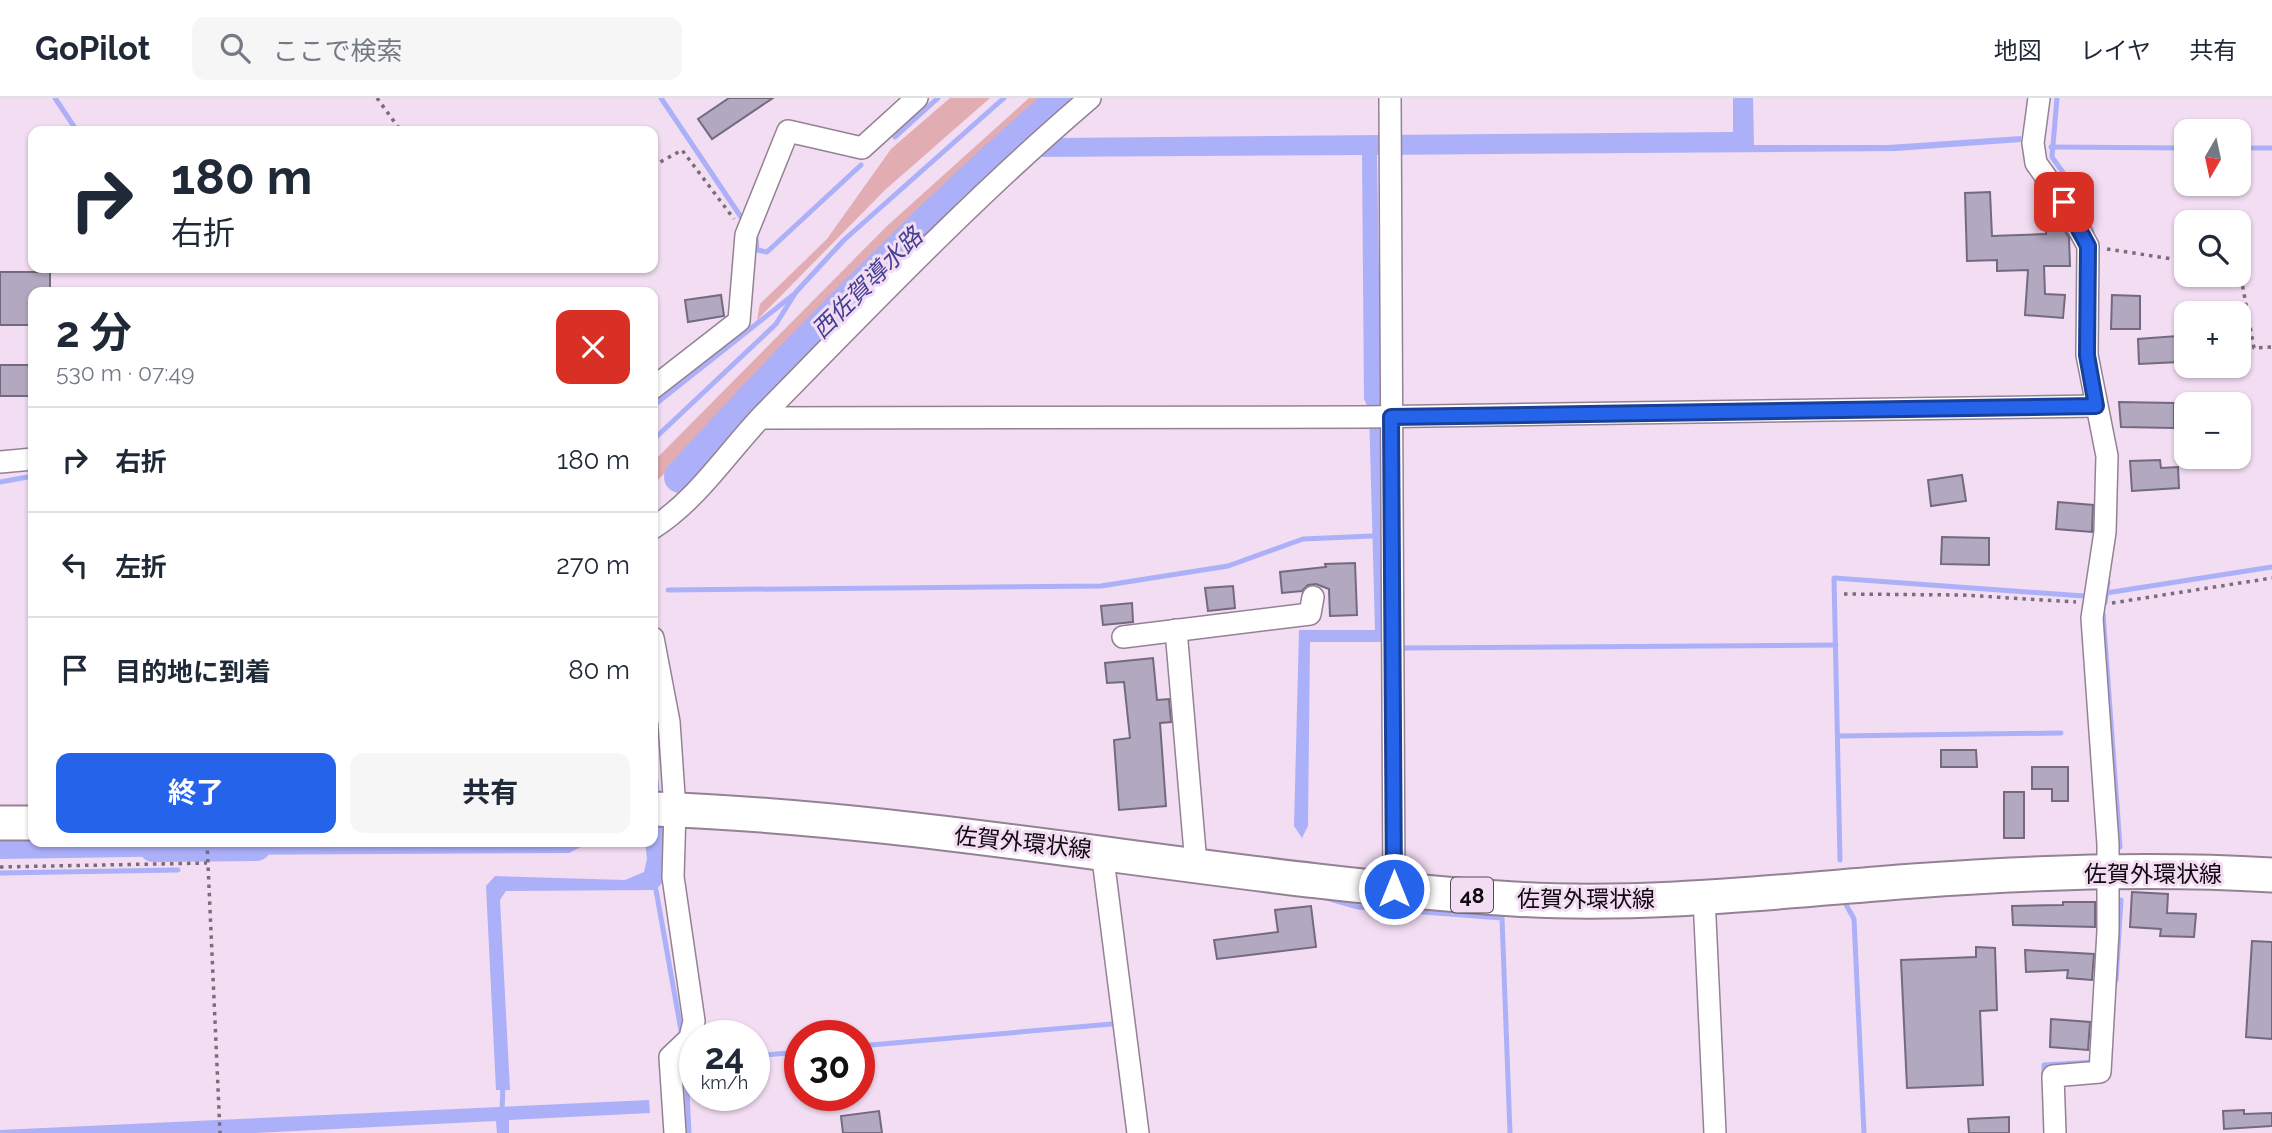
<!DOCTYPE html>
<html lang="ja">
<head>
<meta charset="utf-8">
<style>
	:root { --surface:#fff; --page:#f6f6f7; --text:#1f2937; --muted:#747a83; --line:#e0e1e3; --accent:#2563eb }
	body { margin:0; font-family:Raleway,"Noto Sans JP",sans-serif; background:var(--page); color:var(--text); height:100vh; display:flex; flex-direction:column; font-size:26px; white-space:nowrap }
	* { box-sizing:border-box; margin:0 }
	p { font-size:23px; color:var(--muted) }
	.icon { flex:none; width:38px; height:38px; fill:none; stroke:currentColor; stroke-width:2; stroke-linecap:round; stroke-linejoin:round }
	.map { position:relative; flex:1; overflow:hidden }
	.details { position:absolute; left:28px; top:189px; width:630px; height:560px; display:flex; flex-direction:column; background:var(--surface); border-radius:14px; box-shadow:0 2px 5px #0004 }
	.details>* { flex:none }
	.hud { position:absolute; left:28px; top:28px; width:630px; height:147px; border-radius:14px; box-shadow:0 2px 5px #0004; background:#fff; color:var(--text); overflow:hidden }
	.needle { width:46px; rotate:189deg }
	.tools { position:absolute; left:2174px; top:21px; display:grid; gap:14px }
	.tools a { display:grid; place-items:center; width:77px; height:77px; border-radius:14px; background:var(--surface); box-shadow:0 2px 5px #0004; font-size:35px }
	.speed { position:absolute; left:679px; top:922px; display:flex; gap:14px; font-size:35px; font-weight:700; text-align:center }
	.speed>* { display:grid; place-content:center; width:91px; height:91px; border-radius:50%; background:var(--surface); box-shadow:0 2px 5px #0004; line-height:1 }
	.speed small { font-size:18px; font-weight:400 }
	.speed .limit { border:10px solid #d22; background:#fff; color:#111 }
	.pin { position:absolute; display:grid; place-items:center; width:60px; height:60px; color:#fff; margin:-30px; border-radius:14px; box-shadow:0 4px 10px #0006 }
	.me { position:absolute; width:77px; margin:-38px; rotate:0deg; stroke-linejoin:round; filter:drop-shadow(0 0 5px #0008) }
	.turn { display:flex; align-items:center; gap:24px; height:147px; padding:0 28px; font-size:32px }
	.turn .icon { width:91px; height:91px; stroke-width:2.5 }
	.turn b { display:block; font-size:49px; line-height:60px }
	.round { display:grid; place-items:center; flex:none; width:74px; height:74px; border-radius:14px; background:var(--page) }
	.summary { display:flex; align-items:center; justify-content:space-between; height:119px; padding:0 28px }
	h1 { font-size:42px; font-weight:700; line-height:52px }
	.action { display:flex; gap:14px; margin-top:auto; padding:14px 28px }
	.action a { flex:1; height:80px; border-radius:14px; background:var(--accent); color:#fff; font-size:28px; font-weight:700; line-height:80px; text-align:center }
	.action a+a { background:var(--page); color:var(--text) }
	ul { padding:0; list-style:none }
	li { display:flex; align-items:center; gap:21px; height:105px; padding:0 28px; border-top:2px solid var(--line) }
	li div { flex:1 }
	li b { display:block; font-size:26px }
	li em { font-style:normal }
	header { display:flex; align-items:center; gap:42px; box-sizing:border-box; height:98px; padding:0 35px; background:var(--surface); border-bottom:2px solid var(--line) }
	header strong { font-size:33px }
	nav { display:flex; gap:38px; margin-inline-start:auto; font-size:24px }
	.search { width:490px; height:63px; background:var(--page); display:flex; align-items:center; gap:18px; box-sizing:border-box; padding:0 24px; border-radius:14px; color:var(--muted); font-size:26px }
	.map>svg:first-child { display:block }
	.green { fill:#e1acb2 }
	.water { fill:#acb0f9 }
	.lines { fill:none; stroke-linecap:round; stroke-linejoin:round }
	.stream { stroke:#acb0f9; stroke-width:5 }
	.river { stroke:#acb0f9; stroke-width:32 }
	.building { fill:#b2a8c0; stroke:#736a80; stroke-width:2 }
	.minor-casing { stroke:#948294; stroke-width:24 }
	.primary-casing { stroke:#948294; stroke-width:37 }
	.path { stroke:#7a6d7a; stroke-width:3.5; stroke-dasharray:3.5 5; stroke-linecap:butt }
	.minor { stroke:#fff; stroke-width:21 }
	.primary { stroke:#fff; stroke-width:33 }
	.route-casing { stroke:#184099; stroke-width:18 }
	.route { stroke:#2563eb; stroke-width:12 }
	.labels { text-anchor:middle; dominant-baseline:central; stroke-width:6; stroke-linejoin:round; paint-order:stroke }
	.shield { fill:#f2ddf2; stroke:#544954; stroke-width:2 }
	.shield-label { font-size:21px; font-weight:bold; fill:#110a11 }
	.street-label { font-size:23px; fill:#110a11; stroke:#f2ddf2 }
	.water-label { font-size:24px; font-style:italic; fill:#443f93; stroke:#f2ddf2 }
</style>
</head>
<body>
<header>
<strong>GoPilot</strong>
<div class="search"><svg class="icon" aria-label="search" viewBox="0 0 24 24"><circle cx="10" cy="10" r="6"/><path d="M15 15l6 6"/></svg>ここで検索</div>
<nav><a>地図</a><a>レイヤ</a><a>共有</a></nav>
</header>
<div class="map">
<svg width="2272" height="1035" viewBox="0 0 2272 1035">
	<rect width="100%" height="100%" fill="#f2ddf2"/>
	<!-- green -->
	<g class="green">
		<path d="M950,0H990L885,92L757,222L760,206L827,141L891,51Z"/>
		<path d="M1029,0H1044L979,54L653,387V364L887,128Z"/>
	</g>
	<!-- water -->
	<g class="water">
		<path d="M1733,0H1753L1754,47H1888L2021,38V44L1896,53L1377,57L1385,544H1310L1308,728L1302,740L1294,728L1299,532H1375L1369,312L1364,301L1362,57L1034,59L1057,40L1733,34Z"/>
		<path d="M653,637L664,729L662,785L656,792L506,793L500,802L510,992H496L486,788L495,778L625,782L644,774L647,761L645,744H653Z"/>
		<path d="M33,739V744H195V758L0,761V740Z"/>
		<path d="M213,744H591L569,755L213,757Z"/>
		<path d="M649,1002L650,1015L509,1022V1035H497L496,1023L255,1035H0V1032Z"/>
	</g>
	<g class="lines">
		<!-- stream -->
		<g class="stream">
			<path d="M55,0L77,33"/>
			<path d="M661,0L741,119"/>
			<path d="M2057,0L2052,59L2074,90L2092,134"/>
			<path d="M895,39L938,0"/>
			<path d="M2051,49L2186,50"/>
			<path d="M2238,50H2272"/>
			<path d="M756,140L757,152L767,154L861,67"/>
			<path d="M653,308L793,197"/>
			<path d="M653,342L776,226L796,194L844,142L1004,0"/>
			<path d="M0,384L33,378"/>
			<path d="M668,492L1101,488L1228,468L1303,441L1372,438"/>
			<path d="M2106,495L2272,469"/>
			<path d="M2105,505L2108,484"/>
			<path d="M2103,515L2120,749"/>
			<path d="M1399,550L1836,547"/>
			<path d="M1838,638L2061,635"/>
			<path d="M1840,762L1834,480L2084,498"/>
			<path d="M0,775L178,772"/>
			<path d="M656,792L682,938"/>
			<path d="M1323,799L1358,809L1502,820L1510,1035"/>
			<path d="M1843,801L1854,821L1864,1035"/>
			<path d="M2116,882L2121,802"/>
			<path d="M859,948L1112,926"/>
			<path d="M685,954L689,1035"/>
			<path d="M754,958L800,954"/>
			<path d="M2044,979V967L2095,964"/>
			<path d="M502,1014L503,986"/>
		</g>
		<!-- river -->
		<g class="river">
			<path d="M680,379C801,246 927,117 1063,0"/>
			<path d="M154,748L256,747"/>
		</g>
	</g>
	<!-- building -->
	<g class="building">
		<path d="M729,0H773L712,41L698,21Z"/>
		<path d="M1990,94L1992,138L2046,136V127L2061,126L2069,140L2070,168H2044L2045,196L2065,197L2063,220L2025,217L2028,172L1997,173V162L1967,163L1965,95Z"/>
		<path d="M0,174H50V194H33V227H0Z"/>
		<path d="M721,197L724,218L688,224L685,202Z"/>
		<path d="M2112,197L2140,198V231H2111Z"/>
		<path d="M2177,238L2179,264L2139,266L2138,241Z"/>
		<rect x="0" y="267" width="33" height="31"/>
		<path d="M2119,304L2174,305V330L2121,329Z"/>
		<path d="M2160,362L2161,370L2178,369L2179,390L2132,393L2130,363Z"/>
		<path d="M1962,377L1966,403L1931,408L1928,382Z"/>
		<path d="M2058,404L2093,407L2092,434L2056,431Z"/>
		<path d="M1942,439L1989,440V467L1941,466Z"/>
		<path d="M1355,465L1357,517L1330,518L1329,491L1316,486L1308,487L1302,493L1282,495L1280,474L1326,469L1325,466Z"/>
		<path d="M1233,488L1235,510L1208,513L1205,490Z"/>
		<path d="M1132,505L1133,524L1103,527L1101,508Z"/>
		<path d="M1153,560L1157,602L1169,601L1171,624L1160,625L1166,708L1119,712L1114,642L1130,640L1124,584L1107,585L1105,565Z"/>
		<path d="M1941,652H1976L1977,669H1941Z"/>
		<path d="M2032,669H2068V703H2052V691H2032Z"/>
		<rect x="2004" y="694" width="20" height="46"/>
		<path d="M2132,794L2168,796L2167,815L2196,816L2194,839L2160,838L2161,831L2130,829Z"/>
		<path d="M2063,804H2095V829L2013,827L2012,808L2063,807Z"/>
		<path d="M1311,808L1316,849L1217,861L1214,842L1278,834L1275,812Z"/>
		<path d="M2252,843L2272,844V941L2246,939Z"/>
		<path d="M1976,849L1995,850L1997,912L1980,913L1983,987L1907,990L1901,862L1976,859Z"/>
		<path d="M2025,852L2094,856L2092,882L2067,880L2068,872L2026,874Z"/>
		<path d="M2051,921L2090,924L2088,952L2050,949Z"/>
		<path d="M2244,1012V1016L2272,1015V1028L2224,1031L2223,1013Z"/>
		<path d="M879,1013L882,1035H843L841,1018Z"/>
		<path d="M2009,1019V1035H1969L1968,1021Z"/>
	</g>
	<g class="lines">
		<!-- minor casing -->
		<g class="minor-casing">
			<g id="minor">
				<path d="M1390,0L1394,791"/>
				<path d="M2039,0L2033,45L2036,65L2064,104L2088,148L2087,257L2107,358L2105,434L2092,520L2108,746V833L2100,974L2053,978L2055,1035"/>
				<path d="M653,290L739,223L746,137L788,33L862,50L917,0"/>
				<path d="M761,320L1363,319L2096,308"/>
				<path d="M0,364L33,361"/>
				<path d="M653,430C698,401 726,356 763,317C869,209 975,98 1090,0"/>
				<path d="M1176,532L1196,766"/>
				<path d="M1123,539L1310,516L1313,499"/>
				<path d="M653,540L669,624L675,712L673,779L694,923L690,940L670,959L675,1035"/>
				<path d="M1102,753L1138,1035"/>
				<path d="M1704,799L1715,1035"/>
			</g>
		</g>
		<!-- primary casing -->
		<g class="primary-casing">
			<g id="primary">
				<path d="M653,711C942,721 1226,783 1514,801C1645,809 1782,793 1913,783C2033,774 2152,770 2272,777"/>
				<path d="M0,725H33"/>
			</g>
		</g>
		<!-- path -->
		<g class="path">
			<path d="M377,0L401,33"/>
			<path d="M443,33L449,30L530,33"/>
			<path d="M653,68L682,52L734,121"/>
			<path d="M2107,151L2186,163"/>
			<path d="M2238,163L2254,250L2272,249"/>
			<path d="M1844,496L1962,497L2076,504"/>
			<path d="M2112,505L2272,480"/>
			<path d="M207,744L220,1035"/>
			<path d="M0,769L207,765"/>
		</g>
		<!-- minor -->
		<use href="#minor" class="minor"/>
		<!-- primary -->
		<use href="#primary" class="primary"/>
	</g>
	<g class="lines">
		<!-- route casing -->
		<g class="route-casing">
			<path id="route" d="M1394,791L1391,319L2096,308L2087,257L2088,148L2064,104"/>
		</g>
		<!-- route -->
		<use href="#route" class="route"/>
	</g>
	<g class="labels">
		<!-- shield labels -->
		<rect class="shield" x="1451" y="779.5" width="42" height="35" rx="5"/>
		<g class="shield-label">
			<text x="1472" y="797">48</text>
		</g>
		<!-- street labels -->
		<g class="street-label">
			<text transform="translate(1023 744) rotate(6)">佐賀外環状線</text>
			<text x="2153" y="775">佐賀外環状線</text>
			<text x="1586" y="800">佐賀外環状線</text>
		</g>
		<!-- water labels -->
		<g class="water-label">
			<text transform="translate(867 185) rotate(-45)">西佐賀導水路</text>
		</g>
	</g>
</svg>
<div class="tools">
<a><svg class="needle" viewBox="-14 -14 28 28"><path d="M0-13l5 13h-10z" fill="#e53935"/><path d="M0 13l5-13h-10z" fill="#747a83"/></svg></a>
<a><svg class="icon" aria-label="search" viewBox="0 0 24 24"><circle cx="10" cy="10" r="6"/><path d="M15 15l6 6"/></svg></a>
<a>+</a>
<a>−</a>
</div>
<div class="speed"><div>24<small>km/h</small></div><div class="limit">30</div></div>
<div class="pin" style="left:2064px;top:104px;background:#d93025"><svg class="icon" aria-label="arrive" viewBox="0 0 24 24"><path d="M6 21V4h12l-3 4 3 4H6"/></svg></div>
<svg class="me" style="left:1394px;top:791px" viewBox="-20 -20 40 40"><circle r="17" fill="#2563eb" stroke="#fff" stroke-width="3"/><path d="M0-11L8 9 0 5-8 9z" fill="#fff"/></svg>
<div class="hud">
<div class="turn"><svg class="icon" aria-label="right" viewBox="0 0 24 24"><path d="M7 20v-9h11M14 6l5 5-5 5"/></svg><div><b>180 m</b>右折</div></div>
</div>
<section class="details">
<div class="summary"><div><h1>2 分</h1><p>530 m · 07:49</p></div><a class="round" style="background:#d93025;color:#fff"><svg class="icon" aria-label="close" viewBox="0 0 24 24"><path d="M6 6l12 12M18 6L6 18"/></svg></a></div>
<ul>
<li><svg class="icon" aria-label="right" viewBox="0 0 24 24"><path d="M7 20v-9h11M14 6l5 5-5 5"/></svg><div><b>右折</b></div><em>180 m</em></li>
<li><svg class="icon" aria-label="left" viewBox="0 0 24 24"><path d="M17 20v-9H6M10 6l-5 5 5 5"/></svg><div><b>左折</b></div><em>270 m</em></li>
<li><svg class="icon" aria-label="arrive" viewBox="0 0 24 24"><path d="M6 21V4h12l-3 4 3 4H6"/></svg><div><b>目的地に到着</b></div><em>80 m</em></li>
</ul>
<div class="action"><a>終了</a><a>共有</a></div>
</section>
</div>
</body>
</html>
